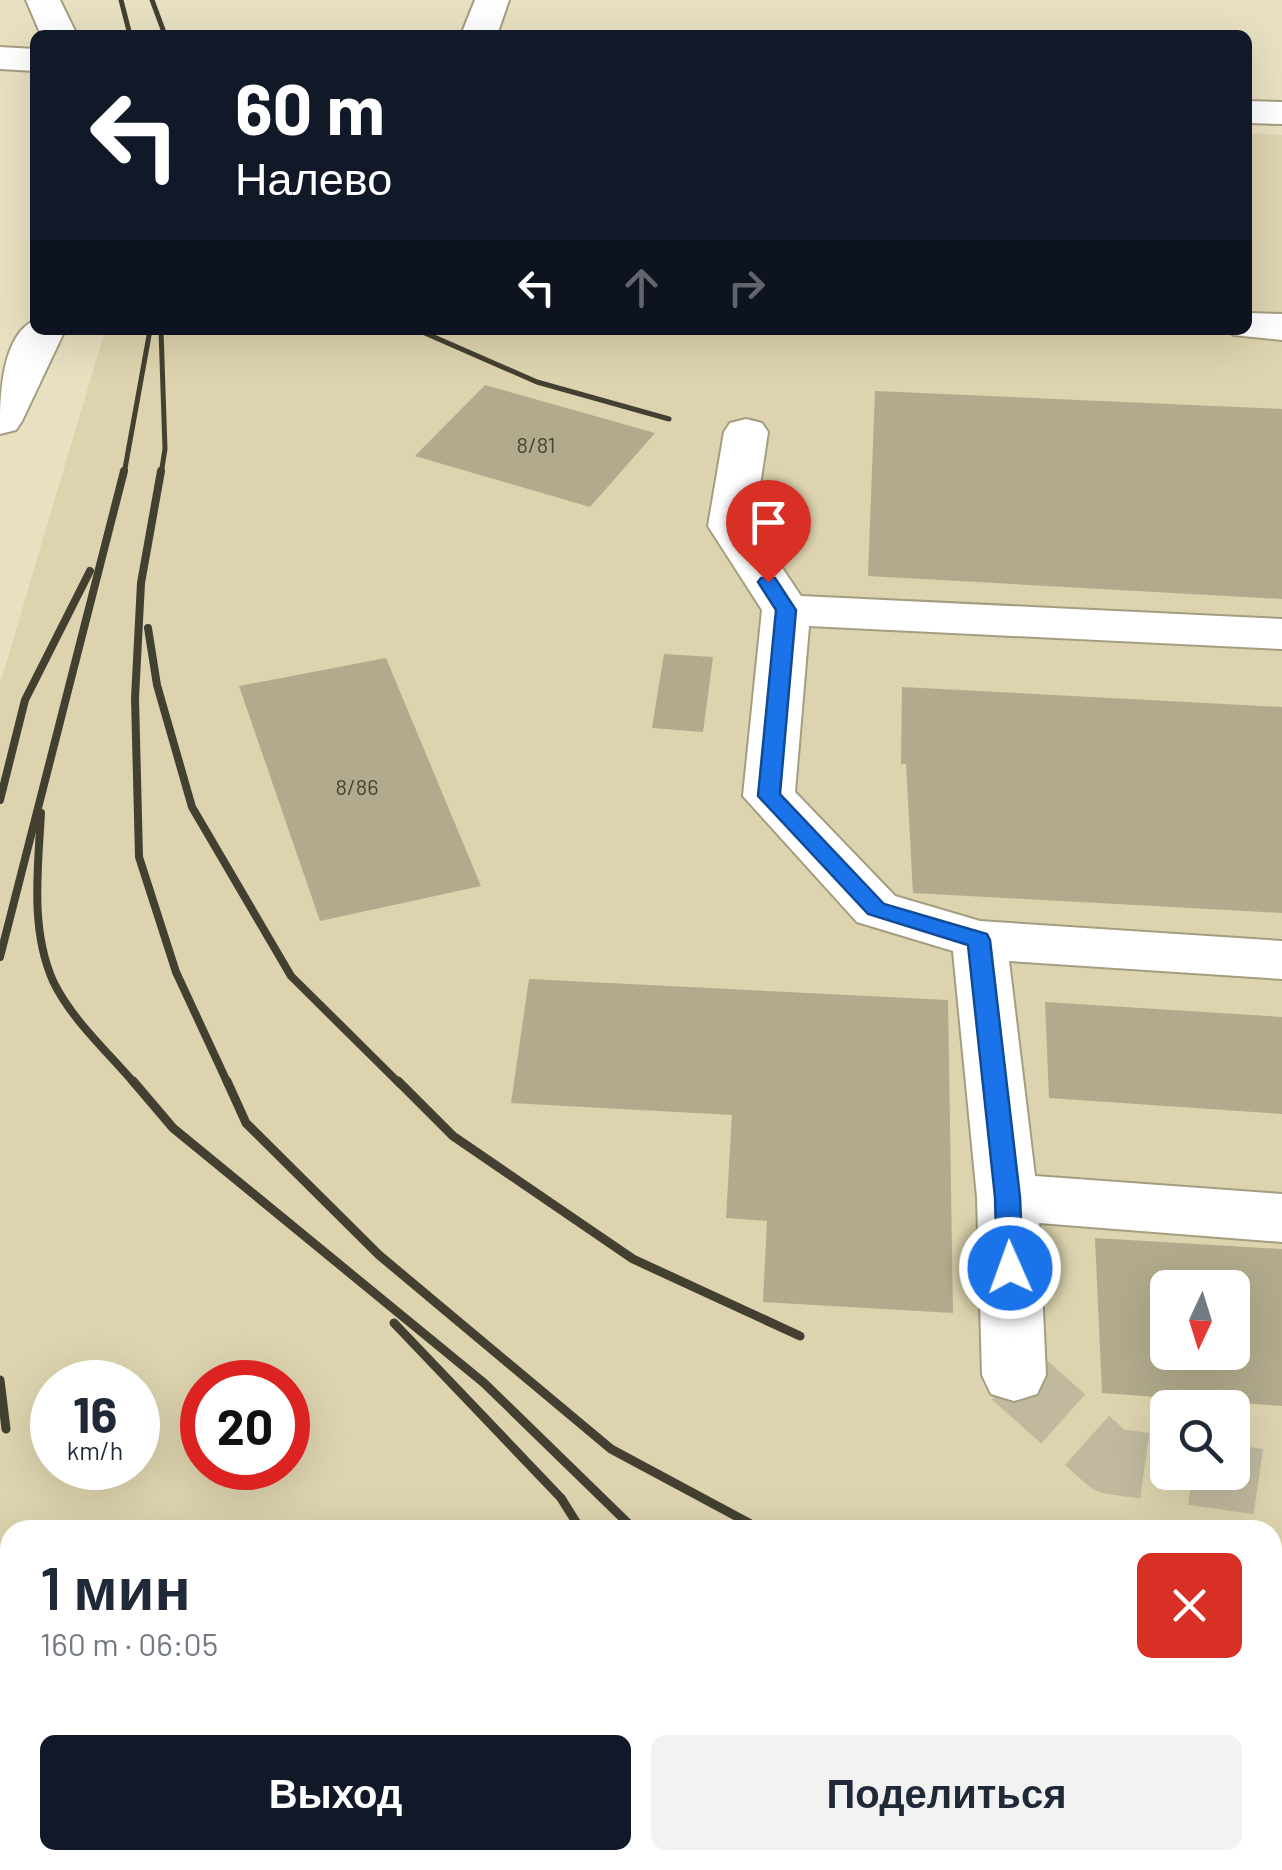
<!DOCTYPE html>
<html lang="ru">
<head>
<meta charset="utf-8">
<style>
	:root { --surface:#fff; --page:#f2f2f3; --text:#1f2937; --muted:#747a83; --accent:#111827 }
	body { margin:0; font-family:Barlow,sans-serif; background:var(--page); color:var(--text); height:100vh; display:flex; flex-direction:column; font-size:38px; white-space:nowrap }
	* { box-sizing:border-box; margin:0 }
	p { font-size:32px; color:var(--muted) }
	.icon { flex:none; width:55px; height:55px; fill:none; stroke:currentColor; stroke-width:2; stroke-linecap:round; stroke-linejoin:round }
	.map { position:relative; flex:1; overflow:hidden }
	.panel { position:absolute; left:0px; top:1520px; width:1282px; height:350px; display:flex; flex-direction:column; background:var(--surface); border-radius:30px 30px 0 0; box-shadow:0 10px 40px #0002 }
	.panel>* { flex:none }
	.top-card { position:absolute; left:30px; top:30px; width:1222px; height:305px; border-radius:15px; box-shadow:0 10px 40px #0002; background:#111827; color:#fff; overflow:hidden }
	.needle { width:65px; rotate:184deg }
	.controls { position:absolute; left:1150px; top:1270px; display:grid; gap:20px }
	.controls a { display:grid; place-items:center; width:100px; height:100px; border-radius:15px; background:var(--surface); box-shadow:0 10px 40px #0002; font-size:50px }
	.speed { position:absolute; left:30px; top:1360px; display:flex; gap:20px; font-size:50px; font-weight:700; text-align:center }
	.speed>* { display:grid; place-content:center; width:130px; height:130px; border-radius:50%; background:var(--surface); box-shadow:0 10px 40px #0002; line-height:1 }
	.speed small { font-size:25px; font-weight:400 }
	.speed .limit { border:15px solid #d22; background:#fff; color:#111 }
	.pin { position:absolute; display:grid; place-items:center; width:85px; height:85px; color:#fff; margin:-102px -42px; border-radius:50% 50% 50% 0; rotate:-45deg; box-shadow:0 0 10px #0007 }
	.pin .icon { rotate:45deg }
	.me { position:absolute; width:110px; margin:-55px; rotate:358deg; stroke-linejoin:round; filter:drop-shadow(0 0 8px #0008) }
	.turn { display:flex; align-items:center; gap:35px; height:210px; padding:0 40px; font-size:45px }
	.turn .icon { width:130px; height:130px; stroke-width:2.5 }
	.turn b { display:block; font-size:70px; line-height:85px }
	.lanes { display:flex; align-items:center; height:95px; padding:0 40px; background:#0003; justify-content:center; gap:50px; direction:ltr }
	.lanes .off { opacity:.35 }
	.round { display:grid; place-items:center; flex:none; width:105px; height:105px; border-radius:15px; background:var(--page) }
	.headline { display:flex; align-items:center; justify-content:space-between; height:170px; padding:0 40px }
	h1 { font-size:60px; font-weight:600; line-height:75px }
	.action { display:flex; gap:20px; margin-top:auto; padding:20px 40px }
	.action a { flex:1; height:115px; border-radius:15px; background:var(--accent); color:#fff; font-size:40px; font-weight:600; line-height:115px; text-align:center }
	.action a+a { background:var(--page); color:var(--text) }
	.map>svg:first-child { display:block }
	.built { fill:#ddd3ae; fill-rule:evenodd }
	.building { fill:#b2aa8d; fill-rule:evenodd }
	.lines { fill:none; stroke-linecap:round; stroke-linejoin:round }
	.minor-tunnel { stroke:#c1b99e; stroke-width:66; stroke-dasharray:66 32; stroke-linecap:butt }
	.minor-casing { stroke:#a59d80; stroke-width:4 }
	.major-casing { stroke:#a59d80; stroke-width:4 }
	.minor { fill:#fff; fill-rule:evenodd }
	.major { fill:#fff; fill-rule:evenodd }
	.rail-far2 { stroke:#444031; stroke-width:5 }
	.rail-far1 { stroke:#444031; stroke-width:8 }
	.rail { stroke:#444031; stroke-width:9 }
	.route { fill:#1a73e8; stroke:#114b97; stroke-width:2.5 }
	.labels { text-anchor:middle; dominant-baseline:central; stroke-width:8; stroke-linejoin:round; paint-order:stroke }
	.number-label { font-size:22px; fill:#474232 }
</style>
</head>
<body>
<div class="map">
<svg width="1282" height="1870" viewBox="0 0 1282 1870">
	<rect width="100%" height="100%" fill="#e8e0c1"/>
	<!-- built -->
	<path class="built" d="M1248,133L1282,135V1870H0V684L105,330H1248ZM1168,1288H1232V1352H1168ZM52,1382H138V1468H52ZM202,1382H288V1468H202ZM1168,1408H1232V1472H1168ZM10,1530H1272V1860H10Z"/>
	<!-- building -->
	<g class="building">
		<path d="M485,385L655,433L590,507L415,456Z"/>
		<path d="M875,391L1282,409V599L868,576Z"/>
		<path d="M664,654L713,657L703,732L652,728Z"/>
		<path d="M386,658L481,886L320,921L239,686Z"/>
		<path d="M902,687L1282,707V913L913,893L906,764H901Z"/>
		<path d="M529,979L948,1000L953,1313L763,1302L767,1221L726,1218L732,1115L511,1103Z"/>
		<path d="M1045,1002L1282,1017V1114L1049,1098Z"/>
		<path d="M1095,1238L1282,1249V1406L1102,1393ZM1168,1288H1232V1352H1168Z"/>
	</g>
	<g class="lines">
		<!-- minor-tunnel -->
		<g class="minor-tunnel">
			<path d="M1014,1375L1110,1461L1168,1469"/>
			<path d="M1193,1472L1282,1485"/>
		</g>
		<!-- minor casing -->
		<g class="minor-casing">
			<g id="minor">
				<path d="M475,0H509L497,35H461Z"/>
				<path d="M0,47L35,49V71L0,69Z"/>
				<path d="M1248,313L1282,314V340L1233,335L1230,330H1248Z"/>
				<path d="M746,419L762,423L768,432L754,526L801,596L1282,619V649L809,626L795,792L895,896L980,921L1282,941V979L1009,961L1035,1176L1282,1194V1242L1039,1223L1046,1375L1037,1394L1014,1401L991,1394L982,1375L977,1197L953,951L857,922L743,796L762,610L708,526L724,432L730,423Z"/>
			</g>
		</g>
		<!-- major casing -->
		<g class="major-casing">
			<g id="major">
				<path d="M26,0H60L77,35H41Z"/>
				<path d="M1248,101L1282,102V124L1248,123Z"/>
				<path d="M35,320V330H65L22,421L16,430L0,434C0,401 0,336 35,320Z"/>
			</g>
		</g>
		<!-- minor -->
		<use href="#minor" class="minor"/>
		<!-- major -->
		<use href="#major" class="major"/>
		<!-- rail-far2 -->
		<g class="rail-far2">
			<path d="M121,0L130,35"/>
			<path d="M152,0L165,35"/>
			<path d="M418,330L537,382L669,419"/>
			<path d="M124,474L150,330"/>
			<path d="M161,474L165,449L161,330"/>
		</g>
		<!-- rail-far1 -->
		<g class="rail-far1">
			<path d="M161,471L141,583L135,698L139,857L176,972L228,1084"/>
			<path d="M148,628L157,685L192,807L291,976L400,1084"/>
			<path d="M0,800L25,700L90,571"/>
			<path d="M41,813C38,868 30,929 53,981C71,1019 108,1052 135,1084"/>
			<path d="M0,957L124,471"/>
		</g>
		<!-- rail -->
		<g class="rail">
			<path d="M133,1081L173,1128L484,1383L635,1530"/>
			<path d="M227,1081L246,1123L379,1255L611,1449L762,1530"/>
			<path d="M398,1081L453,1136L633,1259L800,1336"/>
			<path d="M394,1323L561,1498L581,1530"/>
			<path d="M0,1380L6,1429"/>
			<path d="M0,1660L10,1695"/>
			<path d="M1272,1706L1282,1707"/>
			<path d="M0,1796L10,1853"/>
			<path d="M56,1860L59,1870"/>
			<path d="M720,1860L722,1870"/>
			<path d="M780,1860L782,1870"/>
			<path d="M835,1860L837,1870"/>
		</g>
	</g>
	<!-- route -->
	<path class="route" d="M761,578H775L796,610L780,794L884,904L987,934L990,940L1020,1197L1023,1268L1019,1275H1001L997,1268L995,1197L968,945L868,914L758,796L776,610L758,582Z"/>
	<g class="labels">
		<!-- number labels -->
		<g class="number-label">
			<text x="536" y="444">8/81</text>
			<text x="357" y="786">8/86</text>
		</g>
	</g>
</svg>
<div class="controls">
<a><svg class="needle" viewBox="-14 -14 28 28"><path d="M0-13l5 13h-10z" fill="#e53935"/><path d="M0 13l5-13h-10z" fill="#747a83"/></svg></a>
<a><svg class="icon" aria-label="search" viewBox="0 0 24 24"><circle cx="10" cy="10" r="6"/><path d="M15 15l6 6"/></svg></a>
</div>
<div class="speed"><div>16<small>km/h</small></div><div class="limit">20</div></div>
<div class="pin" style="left:768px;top:582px;background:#d93025"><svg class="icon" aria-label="arrive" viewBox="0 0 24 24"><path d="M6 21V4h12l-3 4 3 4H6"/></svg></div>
<svg class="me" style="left:1010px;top:1268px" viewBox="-20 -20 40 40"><circle r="17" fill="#1a73e8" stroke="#fff" stroke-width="3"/><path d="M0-11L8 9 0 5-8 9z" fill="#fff"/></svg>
<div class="top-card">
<div class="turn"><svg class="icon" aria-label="left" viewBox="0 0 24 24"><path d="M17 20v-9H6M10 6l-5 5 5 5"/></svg><div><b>60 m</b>Налево</div></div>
<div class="lanes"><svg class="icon" aria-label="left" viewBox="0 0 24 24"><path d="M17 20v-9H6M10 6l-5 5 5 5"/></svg><svg class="icon off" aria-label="ahead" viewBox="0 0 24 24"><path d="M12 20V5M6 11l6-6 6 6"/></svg><svg class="icon off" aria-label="right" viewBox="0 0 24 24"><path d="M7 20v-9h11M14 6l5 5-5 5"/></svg></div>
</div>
<section class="panel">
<div class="headline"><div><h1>1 мин</h1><p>160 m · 06:05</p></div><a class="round" style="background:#d93025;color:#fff"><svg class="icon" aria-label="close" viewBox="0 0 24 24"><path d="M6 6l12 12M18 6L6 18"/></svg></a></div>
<div class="action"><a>Выход</a><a>Поделиться</a></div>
</section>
</div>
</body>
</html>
